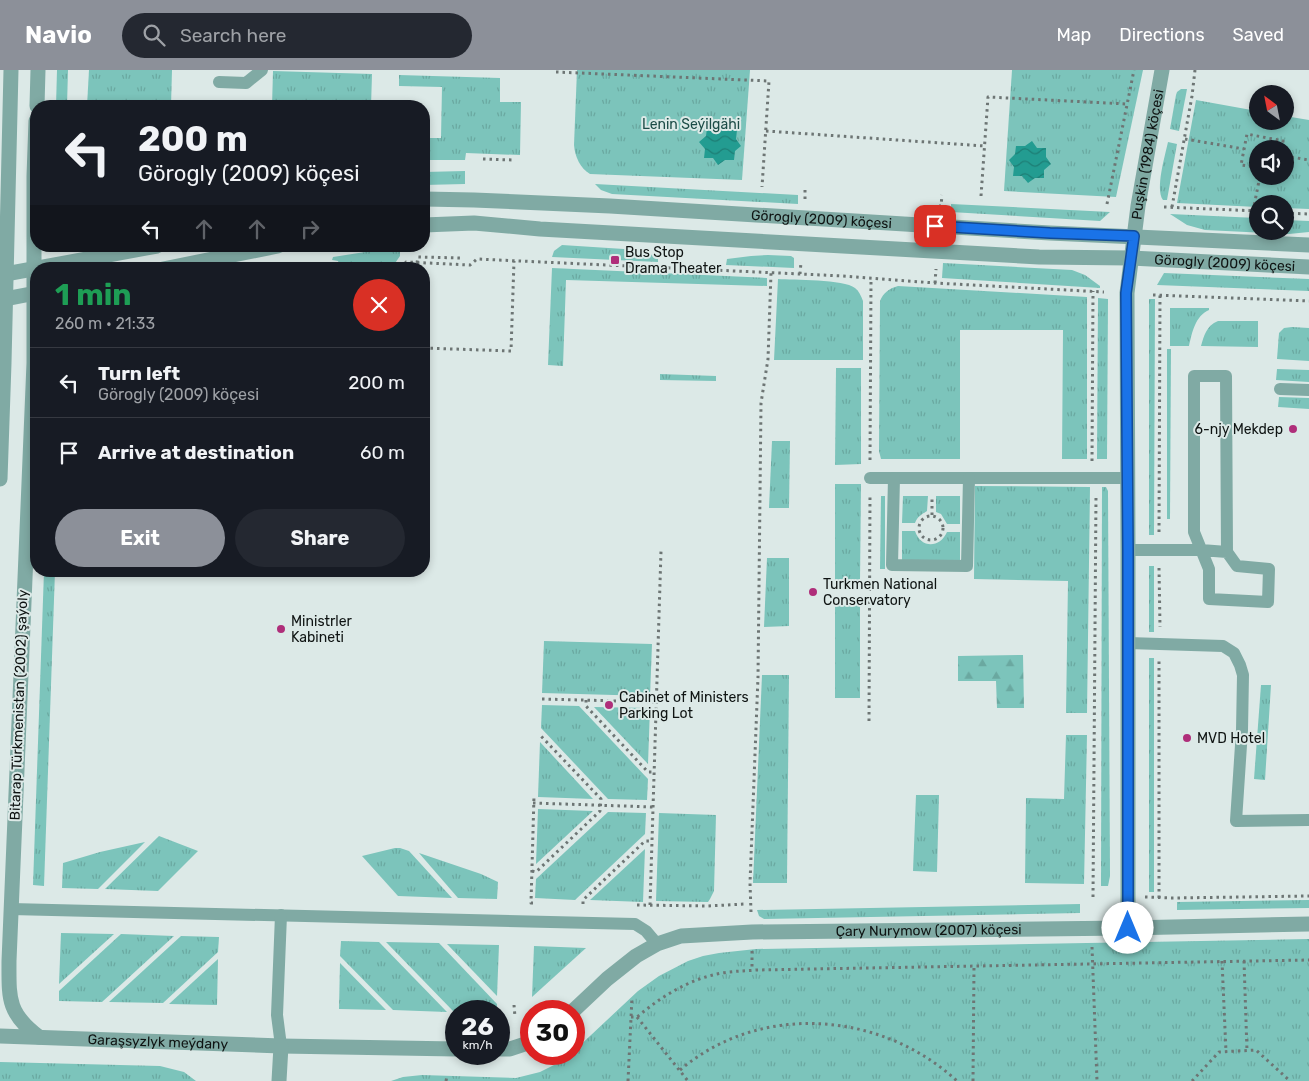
<!DOCTYPE html>
<html lang="en">
<head>
<meta charset="utf-8">
<style>
	:root { --surface:#171b24; --page:#242831; --text:#f1f3f6; --muted:#9ea1a6; --line:#363941; --accent:#8c9099 }
	body { margin:0; font-family:Rubik,sans-serif; background:var(--page); color:var(--text); height:100vh; display:flex; flex-direction:column; font-size:19px; white-space:nowrap }
	* { box-sizing:border-box; margin:0 }
	p { font-size:16px; color:var(--muted) }
	.icon { flex:none; width:28px; height:28px; fill:none; stroke:currentColor; stroke-width:2; stroke-linecap:round; stroke-linejoin:round }
	.map { position:relative; flex:1; overflow:hidden }
	.side { position:absolute; left:30px; top:192px; width:400px; height:315px; display:flex; flex-direction:column; background:var(--surface); border-radius:20px; box-shadow:0 2px 8px #0003 }
	.side>* { flex:none }
	.top-card { position:absolute; left:30px; top:30px; width:400px; height:152px; border-radius:20px; box-shadow:0 2px 8px #0003; background:#171b24; color:var(--text); overflow:hidden }
	.needle { width:32px; rotate:328deg }
	.fabs { position:absolute; left:1249px; top:15px; display:grid; gap:10px }
	.fabs a { display:grid; place-items:center; width:45px; height:45px; border-radius:50%; background:var(--surface); box-shadow:0 2px 8px #0003; font-size:25px }
	.speed { position:absolute; left:445px; top:930px; display:flex; gap:10px; font-size:25px; font-weight:700; text-align:center }
	.speed>* { display:grid; place-content:center; width:65px; height:65px; border-radius:50%; background:var(--surface); box-shadow:0 2px 8px #0003; line-height:1 }
	.speed small { font-size:12px; font-weight:400 }
	.speed .limit { border:8px solid #d22; background:#fff; color:#111 }
	.pin { position:absolute; display:grid; place-items:center; width:42px; height:42px; color:#fff; margin:-21px; border-radius:10px; box-shadow:0 2px 8px #0006 }
	.me { position:absolute; width:55px; margin:-28px; rotate:0deg; stroke-linejoin:round; filter:drop-shadow(0 0 4px #0008) }
	.turn { display:flex; align-items:center; gap:18px; height:105px; padding:0 25px; font-size:22px }
	.turn .icon { width:65px; height:65px; stroke-width:2.5 }
	.turn b { display:block; font-size:35px; line-height:42px }
	.lanes { display:flex; align-items:center; height:48px; padding:0 25px; background:#0003; justify-content:center; gap:25px; direction:ltr }
	.lanes .off { opacity:.35 }
	.round { display:grid; place-items:center; flex:none; width:52px; height:52px; border-radius:26px; background:var(--page) }
	.summary { display:flex; align-items:center; justify-content:space-between; height:85px; padding:0 25px }
	h1 { font-size:30px; font-weight:700; line-height:38px; color:#1e9e55 }
	.cta { display:flex; gap:10px; margin-top:auto; padding:10px 25px }
	.cta a { flex:1; height:58px; border-radius:30px; background:var(--accent); color:#fff; font-size:20px; font-weight:700; line-height:58px; text-align:center }
	.cta a+a { background:var(--page); color:var(--text) }
	ul { padding:0; list-style:none }
	li { display:flex; align-items:center; gap:15px; height:70px; padding:0 25px; border-top:1px solid var(--line) }
	li div { flex:1 }
	li b { display:block; font-size:19px }
	li em { font-style:normal }
	header { display:flex; align-items:center; gap:30px; box-sizing:border-box; height:70px; padding:0 25px; background:var(--accent); color:#fff }
	header strong { font-size:24px }
	nav { display:flex; gap:28px; margin-inline-start:auto; font-size:18px }
	.search { width:350px; height:45px; background:var(--page); display:flex; align-items:center; gap:12px; box-sizing:border-box; padding:0 18px; border-radius:28px; color:var(--muted); font-size:19px }
	.map>svg:first-child { display:block }
	.grass { fill:url(#grass-tufts); fill-rule:evenodd }
	.forest { fill:url(#forest-firs) }
	.water { fill:url(#water-waves) }
	.lines { fill:none; stroke-linecap:round; stroke-linejoin:round }
	.path { stroke:#6d7574; stroke-width:3; stroke-dasharray:2.5 4; stroke-linecap:butt }
	.service { stroke:#80aaa4; stroke-width:12 }
	.minor { stroke:#80aaa4; stroke-width:15 }
	.tertiary { stroke:#80aaa4; stroke-width:15 }
	.route-casing { stroke:#114b97; stroke-width:12 }
	.route { stroke:#1a73e8; stroke-width:9 }
	.poi-dot { fill:#af2e7a; stroke:#dce9e7; stroke-width:2 }
	.labels { text-anchor:middle; dominant-baseline:central; stroke-width:4; stroke-linejoin:round; paint-order:stroke }
	.park-label { font-size:14px; fill:#1c4c47; stroke:#dce9e7 }
	.street-label { font-size:14px; fill:#0f1413; stroke:#dce9e7 }
	.poi-label { font-size:14px; fill:#0f1413; stroke:#dce9e7; text-anchor:start }
</style>
</head>
<body>
<header>
<strong>Navio</strong>
<div class="search"><svg class="icon" aria-label="search" viewBox="0 0 24 24"><circle cx="10" cy="10" r="6"/><path d="M15 15l6 6"/></svg>Search here</div>
<nav><a>Map</a><a>Directions</a><a>Saved</a></nav>
</header>
<div class="map">
<svg width="1309" height="1011" viewBox="0 0 1309 1011">
	<defs>
		<pattern id="grass-tufts" width="24" height="20" patternUnits="userSpaceOnUse" patternTransform="scale(1.25)"><rect width="24" height="20" fill="#7cc4bb"/><path d="M3 7l-1-3M5 7V3M7 7l1-3M15 17l-1-3M17 17v-4M19 17l1-3" fill="none" stroke="#6aa8a0"/></pattern>
		<pattern id="forest-firs" width="22" height="20" patternUnits="userSpaceOnUse" patternTransform="scale(1.25)"><rect width="22" height="20" fill="#7cc4bb"/><path d="M5 1l3.5 6h-7zM16 11l3.5 6h-7z" fill="#6aa8a0"/></pattern>
		<pattern id="water-waves" width="16" height="10" patternUnits="userSpaceOnUse" patternTransform="scale(1.25)"><rect width="16" height="10" fill="#239c91"/><path d="M0 5q4-4 8 0t8 0" fill="none" stroke="#1d7e75"/></pattern>
	</defs>
	<rect width="100%" height="100%" fill="#dce9e7"/>
	<!-- grass -->
	<g class="grass">
		<path d="M57,0H68L67,36H56Z"/>
		<path d="M89,0H172L171,36H87Z"/>
		<path d="M577,0H750L742,110L590,104C580,98 575,87 574,75Z"/>
		<path d="M1012,0H1143L1116,127L1004,121Z"/>
		<path d="M273,1L372,4L371,36H272Z"/>
		<path d="M399,5L500,8V32H521L520,85L466,83L465,90H424V68H441L442,17L399,16Z"/>
		<path d="M1181,19H1187L1179,61L1170,59L1176,25L1177,22Z"/>
		<path d="M1196,30L1257,41L1258,51H1285V46L1309,50V139L1285,138V134H1258L1257,137L1177,133ZM1258,79H1285V106H1258Z"/>
		<path d="M1168,72L1177,74L1167,130H1163C1155,119 1165,86 1168,72Z"/>
		<path d="M465,101V114L424,115V102Z"/>
		<path d="M595,114L798,125V134L612,124L601,120Z"/>
		<path d="M951,134L1110,142L1100,151L951,142Z"/>
		<path d="M1170,144L1257,148L1258,161H1285V150L1309,151V162L1289,164L1205,160L1187,155Z"/>
		<path d="M562,175L624,179L658,186V192L552,187L554,181Z"/>
		<path d="M397,177L400,181V186L391,199H341L338,191L332,190L333,187Z"/>
		<path d="M768,185L791,186L794,188V198L726,195L727,189L751,186Z"/>
		<path d="M943,193L1072,200L1085,205L1100,216V218L942,208Z"/>
		<path d="M552,198L767,208V216L566,210L563,296L548,295Z"/>
		<path d="M1164,203L1309,209V221L1157,215Z"/>
		<path d="M778,209C793,210 844,209 855,218C859,221 861,226 863,231V290H774Z"/>
		<path d="M898,216L1087,227V389H1062L1063,260H960V389H881L879,381L880,231C883,223 890,218 898,216Z"/>
		<path d="M1098,228L1108,229L1107,389H1097Z"/>
		<path d="M1149,229H1155L1154,465H1149Z"/>
		<path d="M1170,238H1209V240C1195,246 1192,263 1189,276H1170Z"/>
		<path d="M1218,251H1258V277L1201,276C1204,266 1206,256 1218,251Z"/>
		<path d="M1292,257L1309,258V291L1277,289L1279,263L1284,258Z"/>
		<path d="M1167,279H1171L1170,449H1167Z"/>
		<path d="M836,298H861V394L835,395Z"/>
		<path d="M1277,299L1309,300V312L1276,310Z"/>
		<path d="M660,304L716,306V311L660,310Z"/>
		<path d="M1279,327L1309,328V339L1278,337Z"/>
		<path d="M772,371H790L789,438H769Z"/>
		<path d="M835,414H861L860,510H835Z"/>
		<path d="M975,416L1090,417L1087,643H1066L1068,511L974,509Z"/>
		<path d="M1102,417H1106L1108,421L1110,806L1108,816H1101Z"/>
		<path d="M881,426H885V499H880Z"/>
		<path d="M903,426H928L927,441C922,444 917,447 915,453H902Z"/>
		<path d="M936,426H960V454H947L941,444L936,442Z"/>
		<path d="M902,461H915C921,479 940,478 947,462H960V490H902Z"/>
		<path d="M767,488H789V556L764,557Z"/>
		<rect x="1149" y="496" width="5" height="66"/>
		<path d="M44,501H55L44,816L33,815Z"/>
		<rect x="835" y="531" width="25" height="97"/>
		<path d="M544,571L652,574L650,626L542,623Z"/>
		<rect x="1149" y="588" width="5" height="234"/>
		<path d="M762,605H789L787,813H753Z"/>
		<path d="M1261,615H1271L1265,710L1254,709Z"/>
		<path d="M542,635L579,636L648,709L647,730L608,729L541,658Z"/>
		<path d="M594,637L650,638L648,694Z"/>
		<path d="M1066,665H1087L1084,814L1025,813L1026,728L1064,729Z"/>
		<path d="M540,672L593,729L538,727Z"/>
		<path d="M916,725H939L937,802L913,801Z"/>
		<path d="M538,739L593,741L536,794Z"/>
		<path d="M608,742L646,743L645,764L575,830L535,828L536,809Z"/>
		<path d="M659,743L716,745L714,821L710,829L708,832L656,831Z"/>
		<path d="M159,766L198,781L158,821L105,819Z"/>
		<path d="M145,772L98,819L62,818L63,793L100,782Z"/>
		<path d="M395,778H400L409,781L452,828L398,826L362,786Z"/>
		<path d="M645,779L643,832L590,830Z"/>
		<path d="M419,783L481,804L498,812L497,829L458,828Z"/>
		<path d="M1309,830V838L1177,840V832Z"/>
		<path d="M1080,834V843L764,849L759,846L757,840Z"/>
		<path d="M61,863L114,864L59,914Z"/>
		<path d="M121,864L174,866L102,932L59,931V921Z"/>
		<path d="M181,866L219,867L218,882L163,933L109,932Z"/>
		<path d="M1309,869V1011H391L403,1007L422,1005L516,1008L540,1002L556,994L571,984H574V981L638,921L659,906L688,891L703,886L719,883L756,879Z"/>
		<path d="M341,871L379,872L447,942L393,940L340,886Z"/>
		<path d="M386,872L439,873L497,934V941L454,942Z"/>
		<path d="M447,874L499,875L497,926Z"/>
		<path d="M534,876L586,878L532,927Z"/>
		<path d="M218,889L217,935L169,934Z"/>
		<path d="M340,893L386,940L339,939Z"/>
		<path d="M0,992L160,996L184,1002L196,1011H0Z"/>
	</g>
	<!-- forest -->
	<path class="forest" d="M1023,585L1024,638H997L996,611H958V586Z"/>
	<!-- water -->
	<g class="water">
		<path d="M722,53L728,59L737,60L736,69L741,76L735,81L734,90H725L718,95L713,88H704L705,79L699,72L706,66L707,58H715Z"/>
		<path d="M1032,71L1037,78H1046V87L1051,94L1044,100V108H1035L1028,113L1022,106H1013L1014,97L1009,90L1015,84L1016,76H1025Z"/>
	</g>
	<g class="lines">
		<!-- path -->
		<g class="path">
			<path d="M556,2L769,11L762,117"/>
			<path d="M766,61L985,76"/>
			<path d="M1185,69L1244,79"/>
			<path d="M1285,86L1309,90"/>
			<path d="M483,89L514,90"/>
			<path d="M1258,97L1241,95L1247,64L1283,71L1282,79"/>
			<path d="M981,126L988,27L1127,34"/>
			<path d="M805,129V119"/>
			<path d="M1107,134L1134,0"/>
			<path d="M939,136H941L942,125"/>
			<path d="M1164,137L1258,141"/>
			<path d="M1172,137L1192,26L1195,0"/>
			<path d="M1253,141L1260,106"/>
			<path d="M1285,143L1309,144"/>
			<path d="M417,193L418,187L463,188"/>
			<path d="M401,199L406,192L470,195L477,189L843,206L935,213L1104,222"/>
			<path d="M800,204L801,192"/>
			<path d="M935,213L936,199"/>
			<path d="M1153,225L1309,231"/>
			<path d="M424,278L511,281L514,191"/>
			<path d="M870,390L871,209"/>
			<path d="M1092,391L1093,221"/>
			<path d="M932,445V426"/>
			<circle cx="931" cy="458" r="12"/>
			<path d="M1159,462L1160,225"/>
			<path d="M1159,498L1160,557"/>
			<path d="M542,629L656,632"/>
			<path d="M586,630V636L648,702H654"/>
			<path d="M869,651L870,424"/>
			<path d="M533,733L653,737"/>
			<path d="M532,801L536,802L600,741L601,729L540,665"/>
			<path d="M1093,827L1096,425"/>
			<path d="M1145,827L1173,828L1309,826"/>
			<path d="M1159,828V591"/>
			<path d="M533,833H531L534,726"/>
			<path d="M583,834V830L645,771H651"/>
			<path d="M637,835L708,836L745,834"/>
			<path d="M650,835L661,481"/>
			<path d="M751,842L750,813L758,607L761,333L768,289L771,203"/>
			<path d="M1092,877L1097,1011"/>
			<path d="M752,881V900"/>
			<path d="M1222,891L1226,982"/>
			<path d="M1244,891L1247,981"/>
			<path d="M514,935L515,947"/>
			<path d="M631,947H637C662,926 689,909 722,903C734,901 745,901 757,900L1309,890"/>
			<path d="M637,947L688,1011"/>
			<path d="M450,952V948"/>
			<path d="M680,1000C760,932 881,941 957,1011"/>
			<path d="M446,1011L447,1006"/>
			<path d="M628,1011L632,927"/>
			<path d="M973,1011L974,896"/>
			<path d="M1192,1011L1219,982L1256,980L1290,1011"/>
		</g>
		<!-- service -->
		<g class="service">
			<path d="M219,12L246,13L262,0"/>
			<path d="M1280,319L1309,320"/>
			<path d="M870,408H1128"/>
			<path d="M894,408L892,495L967,496L969,408"/>
			<path d="M1128,480H1201L1227,482L1237,496L1269,499L1268,532L1209,529V499L1194,462V306H1226L1227,482"/>
			<path d="M1128,573L1223,576L1234,583L1240,595L1243,605L1242,660L1236,751L1309,750"/>
			<path d="M11,839L635,854L646,861L657,874"/>
			<path d="M281,976L277,945L281,845"/>
		</g>
		<!-- minor -->
		<g class="minor">
			<path id="s1" d="M1128,858V480L1127,223L1138,136L1162,0"/>
			<path id="s2" d="M573,941L607,909L636,886L657,874L681,866L752,862L1128,858L1309,854"/>
			<path d="M281,976L456,979"/>
			<path d="M499,979H510L531,972"/>
		</g>
		<!-- tertiary -->
		<g class="tertiary">
			<path d="M37,36L38,0"/>
			<path d="M36,51L34,106V293L9,891C9,928 7,943 39,967"/>
			<path id="s3" d="M424,129L474,130L610,136L1050,163L1309,175"/>
			<path id="s4" d="M424,155L474,153L540,159L1039,187L1131,188L1309,197"/>
			<path d="M163,199L278,176"/>
			<path d="M0,205L157,176"/>
			<path d="M0,230L36,223"/>
			<path d="M0,409L4,293L11,0"/>
			<path id="s5" d="M0,966L281,976L279,1011"/>
		</g>
	</g>
	<g class="lines">
		<!-- route casing -->
		<g class="route-casing">
			<path id="route" d="M935,156L1050,163L1134,166L1126,223L1128,480V858"/>
		</g>
		<!-- route -->
		<use href="#route" class="route"/>
	</g>
	<!-- markers -->
	<g class="poi-dot">
		<rect x="610" y="185" width="10" height="10" rx="2.5"/>
		<circle cx="1293" cy="359" r="5"/>
		<circle cx="813" cy="522" r="5"/>
		<circle cx="281" cy="559" r="5"/>
		<circle cx="609" cy="635" r="5"/>
		<circle cx="1187" cy="668" r="5"/>
	</g>
	<g class="labels">
		<!-- park labels -->
		<g class="park-label">
			<text x="691" y="54">Lenin Seýilgähi</text>
		</g>
		<!-- street labels -->
		<g class="street-label">
			<text stroke="none"><textPath href="#s1" startOffset="775">Puşkin (1984) köçesi</textPath></text>
			<text stroke="none"><textPath href="#s3" startOffset="398">Görogly (2009) köçesi</textPath></text>
			<text stroke="none"><textPath href="#s4" startOffset="802">Görogly (2009) köçesi</textPath></text>
			<text transform="translate(19 635) rotate(-88)">Bitarap Türkmenistan (2002) şaýoly</text>
			<text stroke="none"><textPath href="#s2" startOffset="381">Çary Nurymow (2007) köçesi</textPath></text>
			<text stroke="none"><textPath href="#s5" startOffset="158">Garaşsyzlyk meýdany</textPath></text>
		</g>
		<!-- poi labels -->
		<g class="poi-label">
			<text x="625" y="182">Bus Stop<tspan x="625" dy="16">Drama Theater</tspan></text>
			<text x="1283" y="359" text-anchor="end">6-njy Mekdep</text>
			<text x="823" y="514">Turkmen National<tspan x="823" dy="16">Conservatory</tspan></text>
			<text x="291" y="551">Ministrler<tspan x="291" dy="16">Kabineti</tspan></text>
			<text x="619" y="627">Cabinet of Ministers<tspan x="619" dy="16">Parking Lot</tspan></text>
			<text x="1197" y="668">MVD Hotel</text>
		</g>
	</g>
</svg>
<div class="fabs">
<a><svg class="needle" viewBox="-14 -14 28 28"><path d="M0-13l5 13h-10z" fill="#e53935"/><path d="M0 13l5-13h-10z" fill="#9ea1a6"/></svg></a>
<a><svg class="icon" aria-label="sound" viewBox="0 0 24 24"><path d="M4 9h4l5-4v14l-5-4H4zM17 9q2 3 0 6"/></svg></a>
<a><svg class="icon" aria-label="search" viewBox="0 0 24 24"><circle cx="10" cy="10" r="6"/><path d="M15 15l6 6"/></svg></a>
</div>
<div class="speed"><div>26<small>km/h</small></div><div class="limit">30</div></div>
<div class="pin" style="left:935px;top:156px;background:#d93025"><svg class="icon" aria-label="arrive" viewBox="0 0 24 24"><path d="M6 21V4h12l-3 4 3 4H6"/></svg></div>
<svg class="me" style="left:1128px;top:858px" viewBox="-20 -20 40 40"><circle r="19" fill="#fff"/><path d="M0-13L10 11 0 6-10 11z" fill="#1a73e8"/></svg>
<div class="top-card">
<div class="turn"><svg class="icon" aria-label="left" viewBox="0 0 24 24"><path d="M17 20v-9H6M10 6l-5 5 5 5"/></svg><div><b>200 m</b>Görogly (2009) köçesi</div></div>
<div class="lanes"><svg class="icon" aria-label="left" viewBox="0 0 24 24"><path d="M17 20v-9H6M10 6l-5 5 5 5"/></svg><svg class="icon off" aria-label="ahead" viewBox="0 0 24 24"><path d="M12 20V5M6 11l6-6 6 6"/></svg><svg class="icon off" aria-label="ahead" viewBox="0 0 24 24"><path d="M12 20V5M6 11l6-6 6 6"/></svg><svg class="icon off" aria-label="right" viewBox="0 0 24 24"><path d="M7 20v-9h11M14 6l5 5-5 5"/></svg></div>
</div>
<section class="side">
<div class="summary"><div><h1>1 min</h1><p>260 m · 21:33</p></div><a class="round" style="background:#d93025;color:#fff"><svg class="icon" aria-label="close" viewBox="0 0 24 24"><path d="M6 6l12 12M18 6L6 18"/></svg></a></div>
<ul>
<li><svg class="icon" aria-label="left" viewBox="0 0 24 24"><path d="M17 20v-9H6M10 6l-5 5 5 5"/></svg><div><b>Turn left</b><p>Görogly (2009) köçesi</p></div><em>200 m</em></li>
<li><svg class="icon" aria-label="arrive" viewBox="0 0 24 24"><path d="M6 21V4h12l-3 4 3 4H6"/></svg><div><b>Arrive at destination</b></div><em>60 m</em></li>
</ul>
<div class="cta"><a>Exit</a><a>Share</a></div>
</section>
</div>
</body>
</html>
